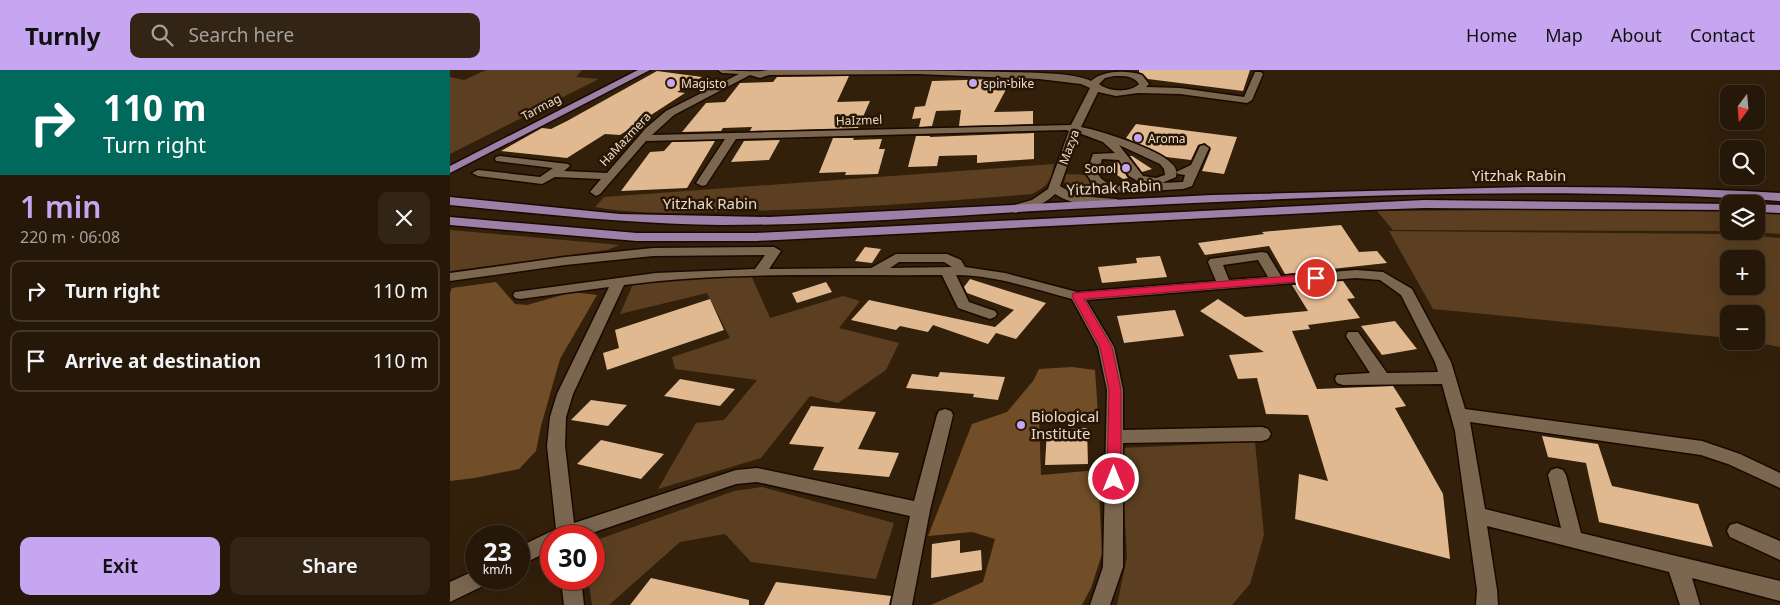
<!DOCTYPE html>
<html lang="en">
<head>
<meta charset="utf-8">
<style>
	:root { --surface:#261808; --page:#322516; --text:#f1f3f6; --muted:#a4a09c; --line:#423729; --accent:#c6a6f0 }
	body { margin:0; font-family:"Noto Sans",sans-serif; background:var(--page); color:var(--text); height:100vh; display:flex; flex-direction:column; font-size:19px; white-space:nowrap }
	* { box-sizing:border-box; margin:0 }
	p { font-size:16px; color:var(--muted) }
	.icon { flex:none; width:28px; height:28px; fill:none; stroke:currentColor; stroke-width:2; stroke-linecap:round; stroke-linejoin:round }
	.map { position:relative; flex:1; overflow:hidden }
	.details { display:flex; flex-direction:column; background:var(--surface); width:450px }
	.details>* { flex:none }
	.top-card { background:#00695c; color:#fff; overflow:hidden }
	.needle { width:32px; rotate:196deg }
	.controls { position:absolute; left:1270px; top:15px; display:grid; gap:10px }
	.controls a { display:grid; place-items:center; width:45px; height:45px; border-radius:10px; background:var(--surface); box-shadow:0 5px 20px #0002,0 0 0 1px var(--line); font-size:25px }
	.speed { position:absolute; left:15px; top:455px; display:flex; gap:10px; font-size:25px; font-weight:700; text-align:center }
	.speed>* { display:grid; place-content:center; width:65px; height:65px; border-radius:50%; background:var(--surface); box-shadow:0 5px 20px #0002,0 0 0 1px var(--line); line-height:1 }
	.speed small { font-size:12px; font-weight:400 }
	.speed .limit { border:8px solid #d22; background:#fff; color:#111 }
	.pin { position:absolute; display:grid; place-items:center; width:42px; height:42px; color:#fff; margin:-21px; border:2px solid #fff; border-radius:50%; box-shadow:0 1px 5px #0007 }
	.me { position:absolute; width:55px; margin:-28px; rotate:0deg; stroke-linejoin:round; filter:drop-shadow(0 0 4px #0008) }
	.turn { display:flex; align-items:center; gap:18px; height:105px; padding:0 20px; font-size:22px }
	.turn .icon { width:65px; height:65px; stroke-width:2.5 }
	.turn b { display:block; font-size:35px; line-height:42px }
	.round { display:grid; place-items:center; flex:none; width:52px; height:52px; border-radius:10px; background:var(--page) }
	.summary { display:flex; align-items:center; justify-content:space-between; height:85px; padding:0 20px }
	h1 { font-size:30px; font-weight:600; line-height:38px; color:var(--accent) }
	.cta { display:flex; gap:10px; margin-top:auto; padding:10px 20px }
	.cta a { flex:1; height:58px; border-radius:10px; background:var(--accent); color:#111; font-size:20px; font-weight:600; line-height:58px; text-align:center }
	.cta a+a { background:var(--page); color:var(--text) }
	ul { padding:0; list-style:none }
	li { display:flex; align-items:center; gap:15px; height:62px; margin:0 10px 8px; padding:0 10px; border:2px solid var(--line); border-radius:10px }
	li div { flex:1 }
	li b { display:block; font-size:19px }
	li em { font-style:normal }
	header { display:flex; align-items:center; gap:30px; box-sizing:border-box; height:70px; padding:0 25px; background:var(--accent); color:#111 }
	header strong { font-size:24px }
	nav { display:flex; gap:28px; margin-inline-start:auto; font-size:18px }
	.search { width:350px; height:45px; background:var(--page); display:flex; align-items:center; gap:12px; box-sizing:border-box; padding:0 18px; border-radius:10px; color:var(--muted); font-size:19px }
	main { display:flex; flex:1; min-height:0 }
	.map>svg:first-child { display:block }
	.green { fill:#5b3f20; fill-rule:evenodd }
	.forest { fill:#714e27 }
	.building { fill:#e1b990 }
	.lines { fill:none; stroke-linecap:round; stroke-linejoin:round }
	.minor-casing { stroke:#190900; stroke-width:3 }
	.major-casing { stroke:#190900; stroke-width:3 }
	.minor { fill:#7b6650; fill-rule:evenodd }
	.major { fill:#9d80a7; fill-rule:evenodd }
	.route { fill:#e11d48; stroke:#92132f }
	.poi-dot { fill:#c6a6f0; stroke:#281603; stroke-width:2 }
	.labels { text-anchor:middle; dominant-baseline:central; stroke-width:5; stroke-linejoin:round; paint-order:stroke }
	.far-poi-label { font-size:12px; fill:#e7dbcf; stroke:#281603; text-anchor:start }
	.far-street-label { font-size:12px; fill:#e7dbcf; stroke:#281603 }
	.street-label { font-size:15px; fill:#e7dbcf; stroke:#281603 }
	.poi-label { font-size:15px; fill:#e7dbcf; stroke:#281603; text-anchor:start }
</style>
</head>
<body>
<header>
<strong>Turnly</strong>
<div class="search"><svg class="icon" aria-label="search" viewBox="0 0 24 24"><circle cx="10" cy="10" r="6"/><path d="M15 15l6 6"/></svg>Search here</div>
<nav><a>Home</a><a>Map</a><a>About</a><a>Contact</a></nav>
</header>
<main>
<section class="details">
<div class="top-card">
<div class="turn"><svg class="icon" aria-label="right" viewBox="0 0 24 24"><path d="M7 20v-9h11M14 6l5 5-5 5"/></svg><div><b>110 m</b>Turn right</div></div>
</div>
<div class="summary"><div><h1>1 min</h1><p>220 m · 06:08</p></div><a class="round"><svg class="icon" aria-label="close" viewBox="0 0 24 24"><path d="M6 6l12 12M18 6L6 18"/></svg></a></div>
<ul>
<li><svg class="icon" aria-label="right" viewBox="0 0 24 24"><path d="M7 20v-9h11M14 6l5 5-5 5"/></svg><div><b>Turn right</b></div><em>110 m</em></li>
<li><svg class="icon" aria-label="arrive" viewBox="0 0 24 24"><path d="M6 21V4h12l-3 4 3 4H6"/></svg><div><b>Arrive at destination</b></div><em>110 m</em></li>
</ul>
<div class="cta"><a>Exit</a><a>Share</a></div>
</section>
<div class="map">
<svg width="1330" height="535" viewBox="0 0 1330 535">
	<rect width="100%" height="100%" fill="#32200b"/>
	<!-- green -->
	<g class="green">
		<path d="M36,0H132L126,7L149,9L0,84V7L14,10Z"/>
		<path d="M604,94C601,112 598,116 582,124C486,132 390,139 293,141C244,142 193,146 145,137L154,127Z"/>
		<path d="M616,104L637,105L640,115L657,124C641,125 625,128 614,114Z"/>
		<path d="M1252,139L1279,140V161L943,160L927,141Z"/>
		<path d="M1306,141L1330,143V164L1288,161H1306Z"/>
		<path d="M0,160L170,175L157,180L0,201Z"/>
		<path d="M939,161L1282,164L1330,168V277L1298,271H1306V244H1279V268L983,239ZM1279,189H1306V216H1279Z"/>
		<path d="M301,205L320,248L393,226L410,231L389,258L449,273L436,300L388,333L360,326L311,388L208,419L246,353L274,350L307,310L225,299L222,287L280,268L257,223L170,244L184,212Z"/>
		<path d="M805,372L814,465L800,514L782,535H667L677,487L671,378Z"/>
		<path d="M312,417L444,453L426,509L301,492L275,464L230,472L159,535H142L138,509H144V471L284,421Z"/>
	</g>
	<!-- forest -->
	<g class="forest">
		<path d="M46,212L65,234L77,235L123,222L147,225L110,289L91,356L86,381L69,399L25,408L0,411V223L2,218Z"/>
		<path d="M622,297L645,300L648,344L589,350L591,405L648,400L652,484L641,518L632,535H481L533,512L545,469L522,462L478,466L522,354L557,342L583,311L589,299Z"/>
	</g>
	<!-- building -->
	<g class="building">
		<path d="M689,0H800L793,21L698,9L693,4L689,2Z"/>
		<path d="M207,1L252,7L227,22L235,23L170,65L155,64L117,88L51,81L92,58L101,59L117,51Z"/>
		<path d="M399,6L387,32L420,31L408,58L300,61L302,57L273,58L271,61L232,62L256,33L275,32L290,13L323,12L327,7Z"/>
		<path d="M548,9L561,10L544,42L583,41V54L509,56L511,40L486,41L482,56L469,57L471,48L462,49L465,37L475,36L482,11Z"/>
		<path d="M686,54L787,67L774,104L752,101L761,79L755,73L748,75L741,90L716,87L676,68Z"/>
		<path d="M584,63V89L527,93V85L489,86L487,96L458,97L466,66H480V67Z"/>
		<path d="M383,68H404L403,70L432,69L429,79H435L428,104L395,105L396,102L369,103Z"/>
		<path d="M330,70L319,90L281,92L294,71Z"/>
		<path d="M265,71L237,118L171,121L200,82L214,81L222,72Z"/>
		<path d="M680,86H682L702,99L692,102Z"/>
		<path d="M668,92L677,107L678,108L673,109L654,96Z"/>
		<path d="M891,155L909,182L927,181L937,193L835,204L819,176L755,185L748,173L814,164L812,162Z"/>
		<path d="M415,177L431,179L422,193L405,191Z"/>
		<path d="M710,186L717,207L652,213L648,197L687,193L686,188Z"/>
		<path d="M520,209L596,233L566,269L546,263L538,274L483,255L478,262L450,256L446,260L401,250L419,230L545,257L564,240L517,223L514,217Z"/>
		<path d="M893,211L905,228L897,229L910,248L858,255L860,259L842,261L867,319L943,316L956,336L945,338L993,424L1000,489L845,449L849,404L878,411L858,345L816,344L807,308L788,309L779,285L814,282L750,241L768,229L795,247L858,241L842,215Z"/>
		<path d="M376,212L382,222L347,233L342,223Z"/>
		<path d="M260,229L274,260L157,300L153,283L169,278L165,260Z"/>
		<path d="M725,240L734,266L674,273L667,246Z"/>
		<path d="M945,251L967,279L932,285L911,256Z"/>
		<path d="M490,302L555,307L548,330L523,327L524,324L456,318L462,304L488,307Z"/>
		<path d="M230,309L285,319L270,336L214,326Z"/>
		<path d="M141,330L177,335L158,356L121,350Z"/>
		<path d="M361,336L426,342L408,379L449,383L439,407L363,400L374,377L339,374Z"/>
		<path d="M637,358L638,394L595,395L597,360Z"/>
		<path d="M1092,366L1148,374L1162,416L1248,434L1263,477L1149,452L1136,393L1098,387Z"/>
		<path d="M151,370L214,384L191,409L127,394Z"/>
		<path d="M510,470V483L531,480L532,500L481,508L482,474Z"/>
		<path d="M201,508L299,530V535H180Z"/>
		<path d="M326,512L441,526L439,535H314Z"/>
	</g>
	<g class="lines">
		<!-- minor casing -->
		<g class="minor-casing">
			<g id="minor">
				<path d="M268,0C282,0 306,3 318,0C398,0 478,0 558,2C580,3 622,2 641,11C653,0 676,0 692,5L699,14L696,17L730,18L794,27L805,2H811L813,4L802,30L797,33L730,24L688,23L666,26L648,22L631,57C651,61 708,79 721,93C726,97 727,101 726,107L712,113L733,112L735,105L728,104L726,102L741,95L750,76L754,75L759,78L742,116L733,119L662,123L646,117L636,104L643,84L665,83L653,72L629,63L610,116L627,126L667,129L669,132L667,135L663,136C643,135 623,136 605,124C594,135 580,139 565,143L559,139L561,136L582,130L598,119L619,61L616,60L286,69L256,115L252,116L246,113L275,69L196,71L150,124L146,126L140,122L151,109L105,107L92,114L28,106L22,103L28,100L90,107L103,98L46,91L45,89L46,87L50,86L118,94L120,96L114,101L157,103L196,58L216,41L289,4L272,3ZM468,4L589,9L631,14L640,18L621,55L202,65L224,45L300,5L310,8L319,5ZM664,6C673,6 683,5 689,14C680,23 659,22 649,14L655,8ZM669,75L710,94L714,99L715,105L706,108L693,106ZM652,89L669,90L679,106L693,114C677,115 657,120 648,104Z"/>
				<path d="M324,177L331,181L319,199L421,198L446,184H497L511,190L515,197L555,203L627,222L766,211L758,192L760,189L812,182L817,183L831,206L906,200L933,202L962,219L1001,292L1015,339L1252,371L1290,384L1330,403V418L1278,394L1251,385L1020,352L1035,439L1111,458L1098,405L1101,400L1107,398L1113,400L1116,405L1131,463L1330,511V531L1242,508L1250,535H1230L1219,502L1037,456L1047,520L1048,535H1026L1027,520L1005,361L992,314L893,315L887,313L885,309L887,305L920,303L896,266L898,262H908L937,303L988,302L985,292L951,225L930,210L906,208L636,230L664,277L673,320V360L812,357L818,359L821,364L818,369L812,371L673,373V497L660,535H640L653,497L657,320L648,277L622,229C584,219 545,205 506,205L519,232L545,241L547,244L545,247L540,249L508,238L492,205C387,206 279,201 174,215L123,324L116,347L115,376L124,453L286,400L307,398L464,431L487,345L489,341L495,339L501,341L503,345L480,440L462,535H441L460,446L307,412L286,414L133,466H101V480L69,496V477L106,459L97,376L100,347L107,324L159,217L70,229L65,228L63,225L65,222L206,203L305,199L315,185L203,186L115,195L0,211V203L115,187L203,178ZM808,190L818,207L779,210L773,195ZM449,192H494L502,197L440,198Z"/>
				<path d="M1287,453L1330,471V490L1280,467L1277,461L1280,455Z"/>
				<path d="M26,500V509H36L33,516L0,532V512Z"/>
				<path d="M111,509H131L134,535H114Z"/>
			</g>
		</g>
		<!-- major casing -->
		<g class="major-casing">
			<g id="major">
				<path d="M188,0H200L0,103V96Z"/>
				<path d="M1078,117C1162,117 1246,118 1330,123V131C1094,115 857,127 621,139C505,145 390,155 273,155C182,154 91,144 0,135V127L170,144L319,147L762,125Z"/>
				<path d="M974,130L1283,134H1279V140L974,138L917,140L306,171H187L0,155V147L187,163H306Z"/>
				<path d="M1306,134L1330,135V143L1306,142Z"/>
			</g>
		</g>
		<!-- minor -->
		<use href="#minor" class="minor"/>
		<!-- major -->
		<use href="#major" class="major"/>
	</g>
	<!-- route -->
	<path class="route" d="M866,204L872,208L870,210L634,229L662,277L671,320V409L669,413L664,415L659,413L657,409L659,320L650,277L622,226L623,223Z"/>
	<!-- markers -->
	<g class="poi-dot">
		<circle cx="221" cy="13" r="5"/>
		<circle cx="523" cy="13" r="5"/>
		<circle cx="688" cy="68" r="5"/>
		<circle cx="676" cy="98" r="5"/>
		<circle cx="571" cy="355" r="5"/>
	</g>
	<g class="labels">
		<!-- far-poi labels -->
		<g class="far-poi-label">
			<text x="231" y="13">Magisto</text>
			<text x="533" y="13">spin-bike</text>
			<text x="698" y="68">Aroma</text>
			<text x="666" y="98" text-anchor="end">Sonol</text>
		</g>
		<!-- far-street labels -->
		<g class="far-street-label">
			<text transform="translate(91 37) rotate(-28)">Tarmag</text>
			<text transform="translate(409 50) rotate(-2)">HaIzmel</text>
			<text transform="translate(175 69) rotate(-47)">HaMazmera</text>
			<text transform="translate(619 77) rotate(-70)">Mazya</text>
		</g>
		<!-- street labels -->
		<g class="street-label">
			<text x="1069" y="105">Yitzhak Rabin</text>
			<text transform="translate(664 117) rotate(-3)">Yitzhak Rabin</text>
			<text x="260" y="133">Yitzhak Rabin</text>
		</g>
		<!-- poi labels -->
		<g class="poi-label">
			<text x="581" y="346">Biological<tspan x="581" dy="17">Institute</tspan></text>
		</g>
	</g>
</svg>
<div class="controls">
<a><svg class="needle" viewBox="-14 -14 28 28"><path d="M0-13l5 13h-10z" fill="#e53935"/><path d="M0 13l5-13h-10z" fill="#a4a09c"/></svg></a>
<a><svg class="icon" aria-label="search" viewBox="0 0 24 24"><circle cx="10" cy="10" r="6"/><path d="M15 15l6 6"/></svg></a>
<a><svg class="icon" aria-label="layers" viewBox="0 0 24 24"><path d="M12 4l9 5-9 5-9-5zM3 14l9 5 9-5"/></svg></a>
<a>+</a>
<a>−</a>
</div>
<div class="speed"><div>23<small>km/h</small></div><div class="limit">30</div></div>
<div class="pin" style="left:866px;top:208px;background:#d93025"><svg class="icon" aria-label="arrive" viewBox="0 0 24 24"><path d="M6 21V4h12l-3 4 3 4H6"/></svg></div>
<svg class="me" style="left:664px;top:409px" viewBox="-20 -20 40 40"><circle r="17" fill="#e11d48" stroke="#fff" stroke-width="3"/><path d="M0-11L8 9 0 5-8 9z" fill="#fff"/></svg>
</div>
</main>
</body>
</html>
